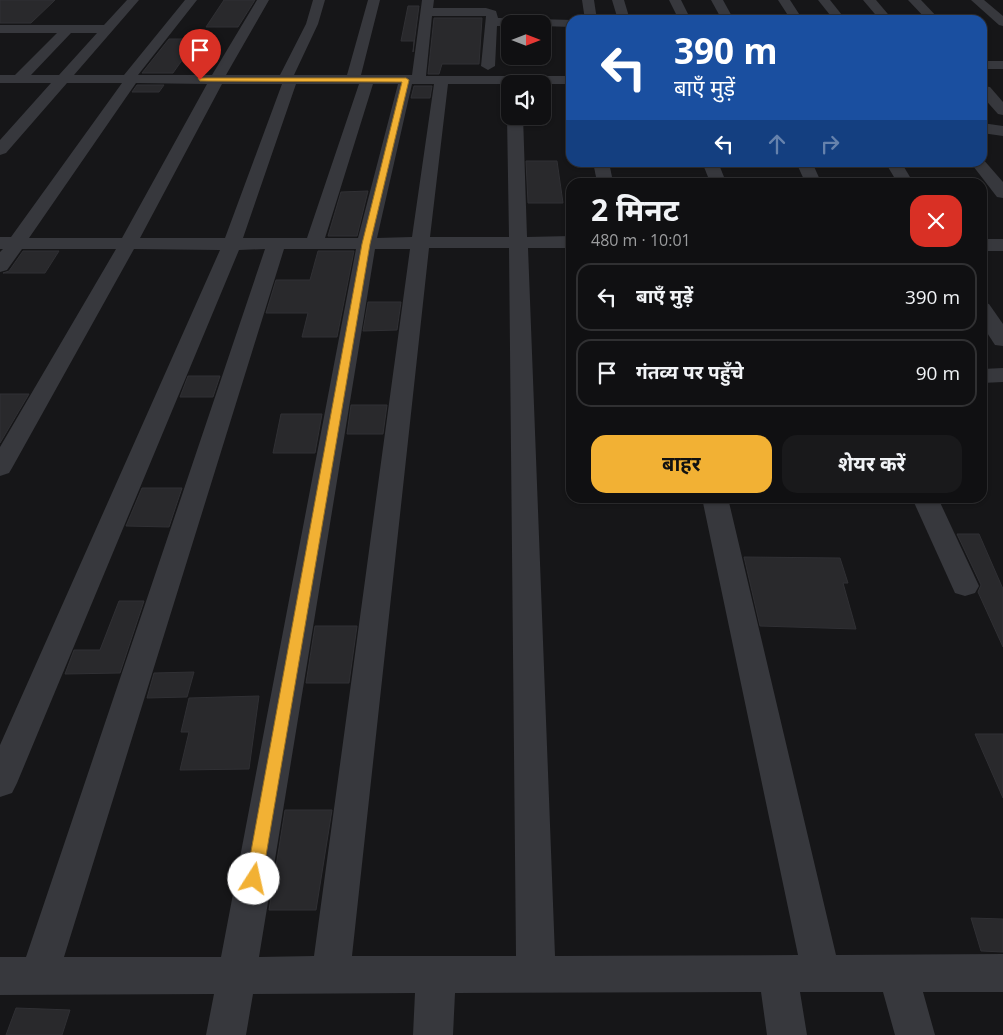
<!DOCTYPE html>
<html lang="hi">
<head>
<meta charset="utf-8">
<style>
	:root { --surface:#101012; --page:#19191b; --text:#f1f3f6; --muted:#9c9d9f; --line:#303032; --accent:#f2b134 }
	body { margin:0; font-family:"Open Sans","Noto Sans Devanagari",sans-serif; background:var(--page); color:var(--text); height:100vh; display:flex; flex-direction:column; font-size:19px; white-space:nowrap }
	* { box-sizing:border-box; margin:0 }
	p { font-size:16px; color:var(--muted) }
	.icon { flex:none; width:28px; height:28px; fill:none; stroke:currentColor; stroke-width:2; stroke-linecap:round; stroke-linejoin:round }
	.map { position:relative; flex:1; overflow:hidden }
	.sheet { position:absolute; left:566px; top:178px; width:421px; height:325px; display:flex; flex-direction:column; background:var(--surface); border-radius:15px; box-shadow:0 1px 4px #0004,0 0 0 1px var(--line) }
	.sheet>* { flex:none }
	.top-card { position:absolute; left:566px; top:15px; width:421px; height:152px; border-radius:15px; box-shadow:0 1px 4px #0004,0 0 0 1px var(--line); background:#1a4fa0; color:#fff; overflow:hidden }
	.needle { width:32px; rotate:90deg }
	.buttons { position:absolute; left:501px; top:15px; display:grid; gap:10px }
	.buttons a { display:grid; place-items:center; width:50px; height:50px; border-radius:10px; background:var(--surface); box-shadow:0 1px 4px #0004,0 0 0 1px var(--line); font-size:25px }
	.pin { position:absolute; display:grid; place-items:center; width:42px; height:42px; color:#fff; margin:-51px -21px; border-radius:50% 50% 50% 0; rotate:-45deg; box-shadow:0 0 5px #0007 }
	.pin .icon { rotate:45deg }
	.me { position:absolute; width:55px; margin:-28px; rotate:10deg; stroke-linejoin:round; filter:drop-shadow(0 0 4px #0008) }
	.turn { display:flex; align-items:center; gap:18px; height:105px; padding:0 25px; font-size:22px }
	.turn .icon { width:65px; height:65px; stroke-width:2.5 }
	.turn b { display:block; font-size:35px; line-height:42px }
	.lanes { display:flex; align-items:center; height:48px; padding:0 25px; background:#0003; justify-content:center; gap:25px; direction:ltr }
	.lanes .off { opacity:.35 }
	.round { display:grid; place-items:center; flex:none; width:52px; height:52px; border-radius:15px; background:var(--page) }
	.head { display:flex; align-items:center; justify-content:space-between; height:85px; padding:0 25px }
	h1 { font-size:30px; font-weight:700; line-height:38px }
	.button { display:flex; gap:10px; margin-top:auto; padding:10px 25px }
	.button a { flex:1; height:58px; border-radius:15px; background:var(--accent); color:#111; font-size:20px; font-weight:700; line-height:58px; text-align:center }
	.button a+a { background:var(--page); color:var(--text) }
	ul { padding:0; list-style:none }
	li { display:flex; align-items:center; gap:15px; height:68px; margin:0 10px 8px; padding:0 15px; border:2px solid var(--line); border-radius:15px }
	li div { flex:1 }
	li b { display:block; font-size:19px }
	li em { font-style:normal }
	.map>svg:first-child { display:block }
	.building { fill:#29292c; stroke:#303034 }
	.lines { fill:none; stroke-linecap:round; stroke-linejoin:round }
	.minor { fill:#37383d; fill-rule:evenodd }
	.route { fill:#f2b134; stroke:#9d7322 }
</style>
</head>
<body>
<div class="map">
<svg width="1003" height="1035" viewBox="0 0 1003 1035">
	<rect width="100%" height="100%" fill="#161618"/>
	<!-- building -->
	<g class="building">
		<path d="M0,0H55L31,23H0Z"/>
		<path d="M224,0H255L238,27H206Z"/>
		<path d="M408,6H419L413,52L414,41H401Z"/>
		<path d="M434,18H482L479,64H442L439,74H428Z"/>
		<path d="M169,39H197L173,73H142Z"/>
		<path d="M137,85H164L159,92H132Z"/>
		<path d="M414,86H432L430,98H411Z"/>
		<path d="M526,161H557L563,203H528Z"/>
		<path d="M368,191L357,236H328L341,192Z"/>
		<path d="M23,251H59L45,273H3L9,271Z"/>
		<path d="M318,251H354L337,337H302L308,313H266L276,280H310Z"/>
		<path d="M368,302H401L397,330L363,331Z"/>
		<path d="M188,376H220L213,397H180Z"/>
		<path d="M0,394H29L0,443Z"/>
		<path d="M351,405H387L383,434H347Z"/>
		<path d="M281,414H322L315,453H273Z"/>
		<path d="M142,488H182L169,527L126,526Z"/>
		<path d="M957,534H979L1003,589V647L978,592L981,585Z"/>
		<path d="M744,557L840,558L848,583H843L856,629L760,626Z"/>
		<path d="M119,601H144L120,673L65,674L74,650H100Z"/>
		<path d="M315,626H357L349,683H306Z"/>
		<path d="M194,672L187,697L147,698L154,673Z"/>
		<path d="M259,696L249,769L180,770L189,732H181L189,698Z"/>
		<path d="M975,734H1003V798Z"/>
		<path d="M285,810H332L316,910H269Z"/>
		<path d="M971,918L1003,919V952L981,951Z"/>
		<path d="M16,1008L70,1010L62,1035H6Z"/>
	</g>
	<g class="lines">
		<!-- minor -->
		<g class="minor">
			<path d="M127,0H139L74,75H124L185,0H197L138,75H212L257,0H269L226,75H280L306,24L313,0H325L318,24L294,75H347L368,0H380L361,75H412L422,0H434L433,8H486L496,11L498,18L574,20H571V27L542,26V24H510V26H497L495,66L488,70L481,66L486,16H432L426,76H571V84H448L430,237H509L507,116L510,113V116H523L527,237L571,236V248H528L555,956L798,955L702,498H728L836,955L1003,954V992H923L935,1035H895L883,992H800L807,1035H767L761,992L455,993L453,1035H413L415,993L253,994L246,1035H206L214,994L0,995V957H26L265,249L239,250L17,783L12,793L0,797V745L220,250L134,249L12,468L9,473L0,476V447L116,249H22L7,270L0,272V252L3,249H0V237H11L122,83H67L6,153L0,155V140L51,83H0V75H15L57,33H0V25H104ZM71,33H97L59,75H31ZM136,83L207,84L122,238H29ZM222,84H282L225,238H140ZM296,84H359L307,238H243ZM373,84H398L358,238H325ZM412,84H434L412,237L377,238ZM429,248H509L516,956H352ZM284,249H356L221,957H64ZM375,249H410L314,956L259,957Z"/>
			<path d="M582,0H594L597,20H585Z"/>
			<path d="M612,0H624L630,20H618Z"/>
			<path d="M669,0H681L691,20H679Z"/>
			<path d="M711,0H723L734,20H722Z"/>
			<path d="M778,0H790L803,20H791Z"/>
			<path d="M818,0H830L846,20H834Z"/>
			<path d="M863,0H876L893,20H880Z"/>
			<path d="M908,0H921L940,20H927Z"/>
			<path d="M971,0H984L1003,16V26L999,25Z"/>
			<rect x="982" y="61" width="21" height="8"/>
			<path d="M982,86L990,87L1003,102V115L998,114L982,96Z"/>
			<path d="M982,123L1003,126V136L982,133Z"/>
			<path d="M982,158L1003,182V198L997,197L970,162H982Z"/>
			<path d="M593,162H609L613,182H597Z"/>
			<path d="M702,162H718L726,182H710Z"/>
			<path d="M796,162H812L821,182H805Z"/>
			<path d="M885,162H901L913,182H897Z"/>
			<rect x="982" y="239" width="21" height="12"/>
			<path d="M982,302L989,304L1003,324V346L995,345L982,325Z"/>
			<path d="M1003,368V382L982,383V369Z"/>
			<path d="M912,498H938L979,586L975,593L965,596L955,593Z"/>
		</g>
	</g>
	<!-- route -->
	<path class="route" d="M198,78H406L409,80L370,244L262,879L259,884L254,886L248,884L246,879L362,244L402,82L200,81Z"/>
</svg>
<div class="buttons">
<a><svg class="needle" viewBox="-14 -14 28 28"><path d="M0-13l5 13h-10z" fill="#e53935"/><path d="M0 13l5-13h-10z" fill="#9c9d9f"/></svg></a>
<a><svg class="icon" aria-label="sound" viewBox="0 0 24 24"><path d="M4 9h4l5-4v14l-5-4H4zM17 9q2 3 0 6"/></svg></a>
</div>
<div class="pin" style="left:200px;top:80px;background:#d93025"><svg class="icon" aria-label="arrive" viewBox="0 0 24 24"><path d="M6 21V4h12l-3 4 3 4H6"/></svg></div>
<svg class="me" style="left:254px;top:879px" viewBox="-20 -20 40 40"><circle r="19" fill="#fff"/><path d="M0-13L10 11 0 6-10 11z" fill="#f2b134"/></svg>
<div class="top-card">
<div class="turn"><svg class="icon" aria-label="left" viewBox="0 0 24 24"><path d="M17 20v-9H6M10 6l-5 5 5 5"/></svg><div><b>390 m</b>बाएँ मुड़ें</div></div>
<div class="lanes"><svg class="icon" aria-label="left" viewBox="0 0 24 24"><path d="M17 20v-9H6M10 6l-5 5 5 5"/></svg><svg class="icon off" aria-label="ahead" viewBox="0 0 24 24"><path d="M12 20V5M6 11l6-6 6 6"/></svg><svg class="icon off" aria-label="right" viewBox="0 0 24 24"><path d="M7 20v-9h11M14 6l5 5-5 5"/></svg></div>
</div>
<section class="sheet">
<div class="head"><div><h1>2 मिनट</h1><p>480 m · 10:01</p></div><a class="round" style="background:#d93025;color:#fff"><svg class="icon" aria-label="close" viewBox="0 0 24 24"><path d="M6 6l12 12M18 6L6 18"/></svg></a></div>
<ul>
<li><svg class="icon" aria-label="left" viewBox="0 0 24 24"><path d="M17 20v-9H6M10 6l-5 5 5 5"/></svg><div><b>बाएँ मुड़ें</b></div><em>390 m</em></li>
<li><svg class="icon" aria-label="arrive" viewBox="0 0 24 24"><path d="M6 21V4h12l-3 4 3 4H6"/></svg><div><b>गंतव्य पर पहुँचे</b></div><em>90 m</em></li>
</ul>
<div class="button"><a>बाहर</a><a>शेयर करें</a></div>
</section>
</div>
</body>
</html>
